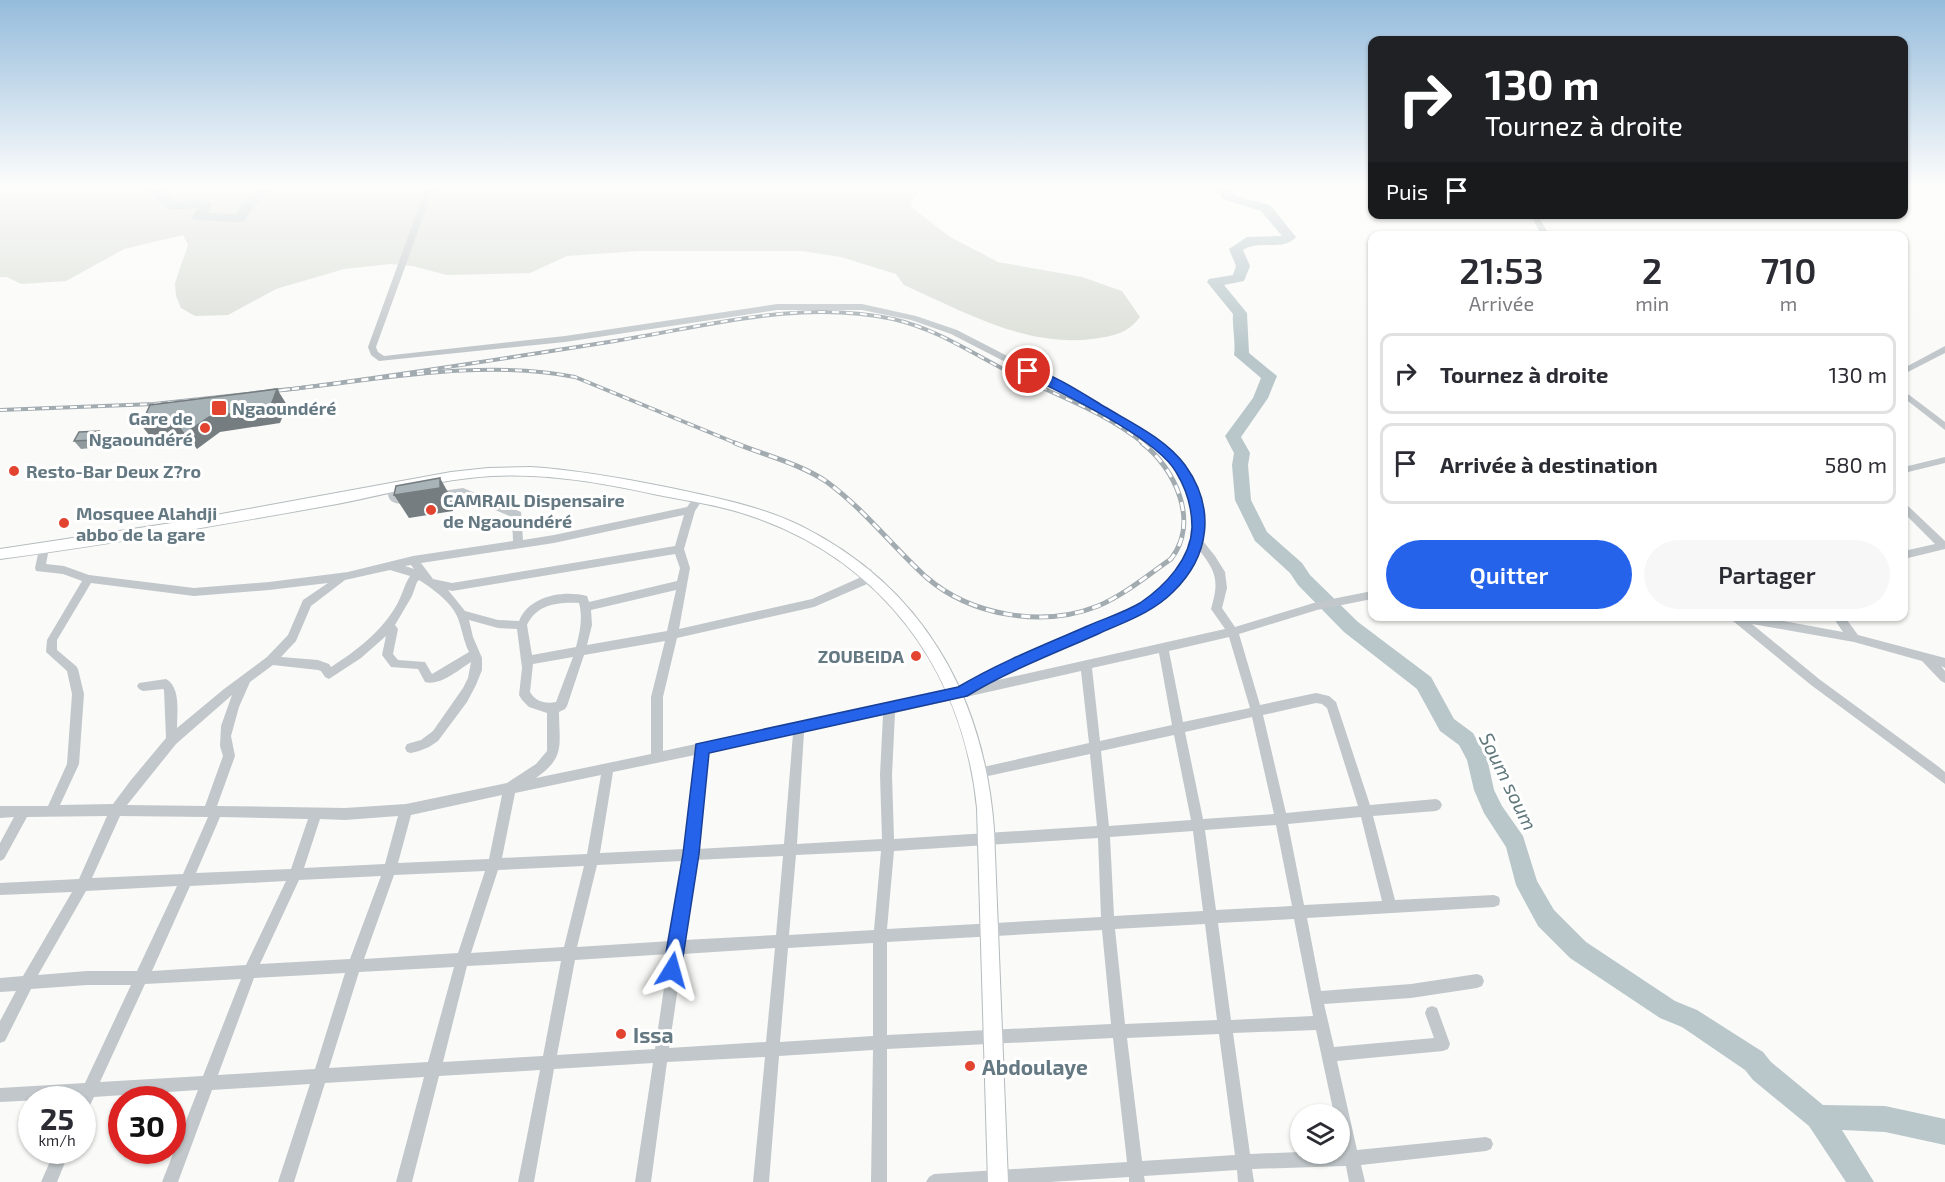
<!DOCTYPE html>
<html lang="fr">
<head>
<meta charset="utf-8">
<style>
	:root { --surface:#fff; --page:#f7f7f7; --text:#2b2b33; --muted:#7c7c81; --line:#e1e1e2; --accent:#2563eb }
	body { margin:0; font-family:"Exo 2",sans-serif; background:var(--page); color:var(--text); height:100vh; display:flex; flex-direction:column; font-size:22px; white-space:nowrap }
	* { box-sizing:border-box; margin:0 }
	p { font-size:20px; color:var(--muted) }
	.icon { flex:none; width:33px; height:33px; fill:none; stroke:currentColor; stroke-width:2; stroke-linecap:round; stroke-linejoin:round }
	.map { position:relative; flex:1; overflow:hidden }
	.side { position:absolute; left:1368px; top:231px; width:540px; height:390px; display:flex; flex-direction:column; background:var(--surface); border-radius:12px; box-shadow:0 2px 4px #0004 }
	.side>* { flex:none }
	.top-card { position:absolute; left:1368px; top:36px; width:540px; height:183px; border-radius:12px; box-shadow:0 2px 4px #0004; background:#202124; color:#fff; overflow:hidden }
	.fabs { position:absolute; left:1290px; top:1104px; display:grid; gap:12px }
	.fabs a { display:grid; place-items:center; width:60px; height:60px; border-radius:50%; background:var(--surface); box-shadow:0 2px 4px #0004; font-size:30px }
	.speed { position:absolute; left:18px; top:1086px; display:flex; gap:12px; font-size:30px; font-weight:700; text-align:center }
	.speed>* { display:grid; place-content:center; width:78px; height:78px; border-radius:50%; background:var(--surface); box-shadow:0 2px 4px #0004; line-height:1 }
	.speed small { font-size:15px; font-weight:400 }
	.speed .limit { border:9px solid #d22; background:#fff; color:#111 }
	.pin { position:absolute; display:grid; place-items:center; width:51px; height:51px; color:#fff; margin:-26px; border:3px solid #fff; border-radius:50%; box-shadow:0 2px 6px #0007 }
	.me { position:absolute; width:66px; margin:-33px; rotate:8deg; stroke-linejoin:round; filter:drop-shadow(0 0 4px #0008) }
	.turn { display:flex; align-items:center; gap:21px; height:126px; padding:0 18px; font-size:27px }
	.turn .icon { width:78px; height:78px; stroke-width:2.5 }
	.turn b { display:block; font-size:42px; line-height:51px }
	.then { display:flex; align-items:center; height:57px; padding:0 18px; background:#0003; gap:12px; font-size:22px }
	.eta { display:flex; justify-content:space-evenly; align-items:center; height:102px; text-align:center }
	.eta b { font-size:36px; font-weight:600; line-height:42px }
	.primary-button { display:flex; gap:12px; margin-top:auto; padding:12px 18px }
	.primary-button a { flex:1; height:69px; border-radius:36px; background:var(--accent); color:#fff; font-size:24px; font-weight:600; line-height:69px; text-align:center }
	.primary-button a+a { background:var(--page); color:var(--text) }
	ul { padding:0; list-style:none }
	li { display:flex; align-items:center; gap:18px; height:81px; margin:0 12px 9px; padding:0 6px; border:3px solid var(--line); border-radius:12px }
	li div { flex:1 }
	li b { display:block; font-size:22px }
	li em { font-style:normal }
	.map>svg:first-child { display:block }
	.green { fill:#dbdfd7 }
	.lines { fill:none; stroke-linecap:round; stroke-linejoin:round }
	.river { fill:#b9c7ca; fill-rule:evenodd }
	.major-casing { stroke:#b5bbbe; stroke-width:2 }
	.minor { fill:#c1c7ca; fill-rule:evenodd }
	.major { fill:#fff; fill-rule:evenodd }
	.rail-far1-casing { stroke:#a2abb0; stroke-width:4 }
	.rail-casing { stroke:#a2abb0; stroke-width:5 }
	.rail-far1 { stroke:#fff; stroke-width:2; stroke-dasharray:7; stroke-linecap:butt }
	.rail { stroke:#fff; stroke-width:3; stroke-dasharray:9; stroke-linecap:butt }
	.wall { fill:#909a9d }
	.shaded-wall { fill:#767d80 }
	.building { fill:#a8b3b7; stroke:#767d80; stroke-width:1.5 }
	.route { fill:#2563eb; stroke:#184099; stroke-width:1.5 }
	.poi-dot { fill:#e24430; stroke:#fff; stroke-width:2 }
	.labels { text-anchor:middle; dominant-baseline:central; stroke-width:6; stroke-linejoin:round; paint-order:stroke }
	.poi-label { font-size:18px; font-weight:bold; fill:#657983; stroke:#fff; text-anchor:start }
	.water-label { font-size:20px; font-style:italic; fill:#60787c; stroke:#fff }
	.near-poi-label { font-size:21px; font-weight:bold; fill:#657983; stroke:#fff; text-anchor:start }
</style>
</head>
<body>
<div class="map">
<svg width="1945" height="1182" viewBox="0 0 1945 1182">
	<rect width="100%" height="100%" fill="#fafaf8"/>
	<!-- green -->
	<path class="green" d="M0,187H925L917,193L910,206L950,237L998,262L1082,277L1122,291L1140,317C1127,334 1113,336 1092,339C1024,347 965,312 904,285L896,274L841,257L802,251H638L567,256L530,273L447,275L412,266L390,264L344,269L276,289L228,315L195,316L181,308L176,296L175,283L188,245L183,235L124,249L66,281L21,284L7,277H0Z"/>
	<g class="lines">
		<!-- river -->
		<g class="river">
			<path d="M148,187H160L177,203L192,199L211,202L212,205L208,213L235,214C247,198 256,186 277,187L257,203L244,221L239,222L194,220L192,217L198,208L169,210L150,193Z"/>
			<path d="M1215,187H1227L1237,196L1270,205L1296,237C1284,252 1258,239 1243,250L1250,266L1244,281L1224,285L1247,313L1249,353L1277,376L1268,398L1241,437L1250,453L1248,465L1251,500L1267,532L1302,563L1310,575L1358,622L1431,677L1454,719L1473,733L1487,758L1494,790L1502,806L1523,836L1537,881L1554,910L1586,942L1675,1001L1697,1010L1763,1052L1771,1062L1823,1105L1885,1106L1945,1119V1145L1885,1132L1842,1130L1874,1182H1846L1809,1126L1753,1080L1745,1070L1682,1027L1660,1018L1570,958L1538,926L1516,885L1506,847L1484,813L1474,790L1467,760L1459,745L1440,731L1417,689L1344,632L1298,585L1290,573L1255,541L1235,500L1232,465L1234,453L1225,436L1253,398L1261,378L1234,355C1236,342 1232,328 1233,314L1207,282L1209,279L1233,275L1236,266L1229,249L1247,237L1282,236L1261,211L1223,199Z"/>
		</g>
		<!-- major casing -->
		<g class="major-casing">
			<path id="major" d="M531,467C576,470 621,478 666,487C712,497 758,505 801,526C923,587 984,696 994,829L1008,1182H988L977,808C963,670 882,559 748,515C719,505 688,501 658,495C603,483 548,473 491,476C439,479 389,494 337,504C225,524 113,544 0,559V549L172,523L451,472L488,468Z"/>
		</g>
		<!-- minor -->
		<g class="minor">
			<path d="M426,187H434L376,347L378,352L384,356L565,336L777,304H862L916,316L957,330L1085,396L1154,438L1183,465L1203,506V541L1215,556L1225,572L1227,588L1222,608L1235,627L1317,602L1372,591V599L1317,610L1239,634L1260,705L1316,693L1329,696L1336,702L1370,805L1436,799L1440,801L1442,805L1440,809L1436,811L1373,816L1395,900L1494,895L1499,897L1500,901L1499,905L1494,907L1307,918L1321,991L1411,984L1477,974L1482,976L1484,981L1482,986L1477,988L1411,998L1324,1004L1334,1047L1434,1038L1425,1013L1427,1008L1432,1006L1437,1008L1450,1044L1448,1049L1443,1051L1337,1061L1357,1150L1486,1137L1491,1139L1493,1144L1491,1149L1486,1151L1361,1165L1365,1182H1349L1346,1166L1252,1169L1254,1182H1238L1237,1170L1144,1176L1145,1182H1129V1177L1050,1182H926L929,1177L934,1174L1127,1162L1113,1038L887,1049V1182H871L873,1050L779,1056L769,1182H753L765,1057L667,1062L651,1182H635L653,1063L554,1069L534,1182H518L540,1070L439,1076L412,1182H396L424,1077L325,1083L294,1182H278L310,1084L212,1090L178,1182H162L198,1090L94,1097L87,1111L82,1113V1100H78V1098L0,1102V1088L85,1083L131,985H87L31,989L5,1041L0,1043V1021L16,991L0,992V978L23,976L72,892L0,895V883L79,879L107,816L27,817L4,859L0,861V843L14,817L0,818V806H48L67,764L72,694L67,671L46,652L47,640L82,581L63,574L36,571L35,568L40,545H48L49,548L46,564L64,566L89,575L194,588L269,582L348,572L413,556L513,541L512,517L462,496L435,500L430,496L435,492L463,488L521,512L523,540L554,535L687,507L695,496H701L703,499L695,511L684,549L690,568L679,629L812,599L859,578L863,569H871L872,572L867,584L814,607L677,638L663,697V751L965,687L966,684L987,672L1139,605L1164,585L1181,563L1193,542V506L1176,469L1148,442L1079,400L951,334L911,320L862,310H777L565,342L379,361L371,355L368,347ZM684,515L675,546L452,583L433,579L421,563L554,543ZM1199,550C1217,572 1219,582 1211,609L1225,629L989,682L1147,611L1172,591L1189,569ZM675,554L680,568L677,581L589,602L587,596C563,590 529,596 519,621L498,620L465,611L448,590L452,591ZM411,565L414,569L405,566ZM390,570L410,576C404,585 402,596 396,606C381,632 356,651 331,667L329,664L318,660L281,657L296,641L311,606L345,580ZM419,580C433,589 450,601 457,616C462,628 463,640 469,652L432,674L425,662L398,660L393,654L398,629L395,625L412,596L417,582ZM91,583L194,596L269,590L328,583L303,600L288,635L267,657L224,689L177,728C177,713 181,687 166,679L139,683L137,686L139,689L143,691L163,689L164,690L166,738L131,780L113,804L60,805L79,764L84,694L78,669L76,666L57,650V640ZM676,590L667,631L587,645L592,625L591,610ZM579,603C583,618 580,632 576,647L532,655L527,625C537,604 558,602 579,603ZM469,620L498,628L517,629L522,668L519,695L522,700L529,707L547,713V751L536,764L507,783L406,804L345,808L217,806L235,756L231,736L239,707L250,682L273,665L318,670L321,671L325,677L329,679L361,658L386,636L382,655L391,667L418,669L425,682C441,686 458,670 471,662L468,678L463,688L433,731L421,740L407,744L405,748L407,752L411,753L419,751L429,747L438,741L467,702L476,685L482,670V658L473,637ZM1229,637L1250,708L1183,722L1169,651ZM665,641L651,697V754L536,778C566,757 559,744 559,712L565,709L567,706L584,655ZM1159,653L1172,725L1100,741L1092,668ZM573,657L556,702C545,704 536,702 530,692L533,664ZM1081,671L1089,743L979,768L975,769L973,773L975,777L979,778L1090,754L1097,826L894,839L892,775L895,713ZM232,695L221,726L220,746L223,756L205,806L127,805L176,744ZM1316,703L1322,704L1327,708L1358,806L1286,813L1263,715ZM883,715L880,775L882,839L797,844L804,732ZM1252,717L1274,814L1203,819L1185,732ZM793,734L784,844L697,849L707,752ZM1174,735L1191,820L1109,826L1101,751ZM695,755L684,849L600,853L613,772ZM601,775L587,854L502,858L515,793ZM502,795L489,859L398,863L411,815ZM120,816L208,817L183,874L92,878ZM398,816L385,864L304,868L320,819L345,820ZM220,817L308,819L291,869L196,873ZM1361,817L1382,901L1304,905L1288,824ZM1276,825L1292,906L1216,910L1205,830ZM1193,831L1203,911L1114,916L1110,837ZM1098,838L1101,917L887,929L894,851ZM881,851L874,930L789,935L796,855ZM783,856L776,935L684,940L695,860ZM682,861L671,941L577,947L597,865ZM584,866L564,947L471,953L498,870ZM485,871L458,953L364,959L394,875ZM381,876L350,959L260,964L299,880ZM286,881L246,965L152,971L190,886ZM177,886L137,971H87L38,975L86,891ZM1294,919L1313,1016L1231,1020L1218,923ZM1205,924L1217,1020L1125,1024L1115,929ZM1102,930L1111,1024L887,1035V942ZM873,943V1036L780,1042L788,948ZM775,948L766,1042L669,1048L683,954ZM669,954L655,1049L557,1055L575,960ZM561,961L543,1056L443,1062L467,966ZM454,967L428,1062L329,1068L359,972ZM345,973L315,1069L218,1075L254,978ZM241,979L203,1076L100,1082L145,984ZM1316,1030L1334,1114H1340V1137L1343,1151H1340V1154L1300,1152L1250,1154L1233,1033ZM1219,1034L1235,1155L1142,1161L1127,1038Z"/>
			<path d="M1530,214H1537L1550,236H1542Z"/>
			<path d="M1945,346V353L1904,374V368Z"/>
			<path d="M1904,391L1945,422V430L1904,398Z"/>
			<path d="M1945,457V463L1904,473V467Z"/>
			<path d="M393,485L398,489L397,495L413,496L415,499L413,502C401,505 386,506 388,489Z"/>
			<path d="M1904,504L1907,505L1945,541V549L1904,559V551L1935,544L1904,513Z"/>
			<path d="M1724,616H1756L1843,632L1832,616H1844L1858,635L1945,658V668L1941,666L1945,671V683L1941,681L1922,661L1854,642L1752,624L1819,679L1939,767L1945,772V784L1811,685L1733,621L1725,619Z"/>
			<path d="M55,1150H70L57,1182H41Z"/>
		</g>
		<!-- major -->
		<use href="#major" class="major"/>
		<!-- rail-far1 casing -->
		<g class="rail-far1-casing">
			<g id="rail-far1">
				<path d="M292,389C400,375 508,358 615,341C709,326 798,299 893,319C941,330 977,357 1021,378C1063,398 1107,414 1144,444"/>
				<path d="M292,389C384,379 483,359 575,377L738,444"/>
				<path d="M269,391L292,389"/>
				<path d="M0,410L154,404L292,389"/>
			</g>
		</g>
		<!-- rail casing -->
		<g class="rail-casing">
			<path id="rail" d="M735,443C764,455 801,464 827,482C865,510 892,546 926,577C971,616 1043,628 1098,606C1124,595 1148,575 1171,559C1200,522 1175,468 1142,443"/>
		</g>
		<!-- rail-far1 -->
		<use href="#rail-far1" class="rail-far1"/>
		<!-- rail -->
		<use href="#rail" class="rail"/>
	</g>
	<!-- wall -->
	<path class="wall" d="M106,439L101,447L81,449L74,441Z"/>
	<!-- shaded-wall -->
	<g class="shaded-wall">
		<path d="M277,389L287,405L280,423L220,432L197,449L187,436L154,441L141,425Z"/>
		<path d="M99,431L106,439L101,447L94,440Z"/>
		<path d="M440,478L453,501V511L409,518L394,495Z"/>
	</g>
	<!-- building -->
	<g class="building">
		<path d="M277,389L270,408L209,417L184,434L175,421L141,425L150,405Z"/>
		<path d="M99,431L94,440L74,441L79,432Z"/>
		<path d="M440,478V488L394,495L396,486Z"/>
	</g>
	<!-- sky -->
	<linearGradient id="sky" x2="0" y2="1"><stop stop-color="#95bcdc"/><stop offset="0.53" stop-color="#fdfdfc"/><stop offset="1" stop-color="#fdfdfc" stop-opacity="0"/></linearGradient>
	<rect width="1945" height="352" fill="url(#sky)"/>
	<!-- route -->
	<path class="route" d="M1028,367C1055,375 1082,393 1105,407C1132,423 1166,439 1185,465C1216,508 1210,556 1173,592C1152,613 1124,622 1098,634C1053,654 1008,671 967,696L709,753L699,854L681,970L678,976L672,979L666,976L663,970L683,854L696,744L958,687C1000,662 1046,644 1090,625C1106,618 1125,612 1140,603C1165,586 1191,559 1192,527C1192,507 1187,490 1176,472C1156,437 1061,393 1024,374L1023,371Z"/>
	<!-- markers -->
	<g class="poi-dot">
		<rect x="211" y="400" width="16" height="16" rx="3"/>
		<circle cx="205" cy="428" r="6"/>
		<circle cx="14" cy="471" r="6"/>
		<circle cx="431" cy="510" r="6"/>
		<circle cx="64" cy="523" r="6"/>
		<circle cx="916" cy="656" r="6"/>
		<circle cx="621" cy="1034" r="6"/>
		<circle cx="970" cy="1066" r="6"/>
	</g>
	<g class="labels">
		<!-- poi labels -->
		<g class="poi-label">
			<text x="232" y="408">Ngaoundéré</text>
			<text x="193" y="418" text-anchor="end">Gare de<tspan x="193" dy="21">Ngaoundéré</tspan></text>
			<text x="26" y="471">Resto-Bar Deux Z?ro</text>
			<text x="443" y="500">CAMRAIL Dispensaire<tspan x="443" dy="21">de Ngaoundéré</tspan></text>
			<text x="76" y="513">Mosquee Alahdji<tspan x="76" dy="21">abbo de la gare</tspan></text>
			<text x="904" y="656" text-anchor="end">ZOUBEIDA</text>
		</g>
		<!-- water labels -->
		<g class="water-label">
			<text transform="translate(1509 781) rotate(64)">Soum soum</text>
		</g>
		<!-- near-poi labels -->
		<g class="near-poi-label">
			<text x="633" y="1034">Issa</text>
			<text x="982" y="1066">Abdoulaye</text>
		</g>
	</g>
</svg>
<div class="fabs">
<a><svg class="icon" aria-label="layers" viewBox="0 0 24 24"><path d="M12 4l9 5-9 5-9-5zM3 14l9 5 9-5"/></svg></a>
</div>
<div class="speed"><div>25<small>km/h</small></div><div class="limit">30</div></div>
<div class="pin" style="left:1028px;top:371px;background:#d93025"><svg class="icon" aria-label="arrive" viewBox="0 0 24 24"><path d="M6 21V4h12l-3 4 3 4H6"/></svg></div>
<svg class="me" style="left:672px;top:970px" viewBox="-20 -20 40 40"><path d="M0-17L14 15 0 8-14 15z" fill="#2563eb" stroke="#fff" stroke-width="4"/></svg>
<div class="top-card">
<div class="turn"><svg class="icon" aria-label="right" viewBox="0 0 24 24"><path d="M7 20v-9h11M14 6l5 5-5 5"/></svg><div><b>130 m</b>Tournez à droite</div></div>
<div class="then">Puis<svg class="icon" aria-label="arrive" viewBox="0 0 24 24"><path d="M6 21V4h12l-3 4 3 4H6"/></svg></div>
</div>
<section class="side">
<div class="eta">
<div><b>21:53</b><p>Arrivée</p></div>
<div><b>2</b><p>min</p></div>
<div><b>710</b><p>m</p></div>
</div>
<ul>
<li><svg class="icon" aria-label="right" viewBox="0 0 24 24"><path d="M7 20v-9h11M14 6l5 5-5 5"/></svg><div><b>Tournez à droite</b></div><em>130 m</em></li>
<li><svg class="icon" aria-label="arrive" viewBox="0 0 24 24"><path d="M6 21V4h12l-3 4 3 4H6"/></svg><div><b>Arrivée à destination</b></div><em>580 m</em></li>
</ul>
<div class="primary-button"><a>Quitter</a><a>Partager</a></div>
</section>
</div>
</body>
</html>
